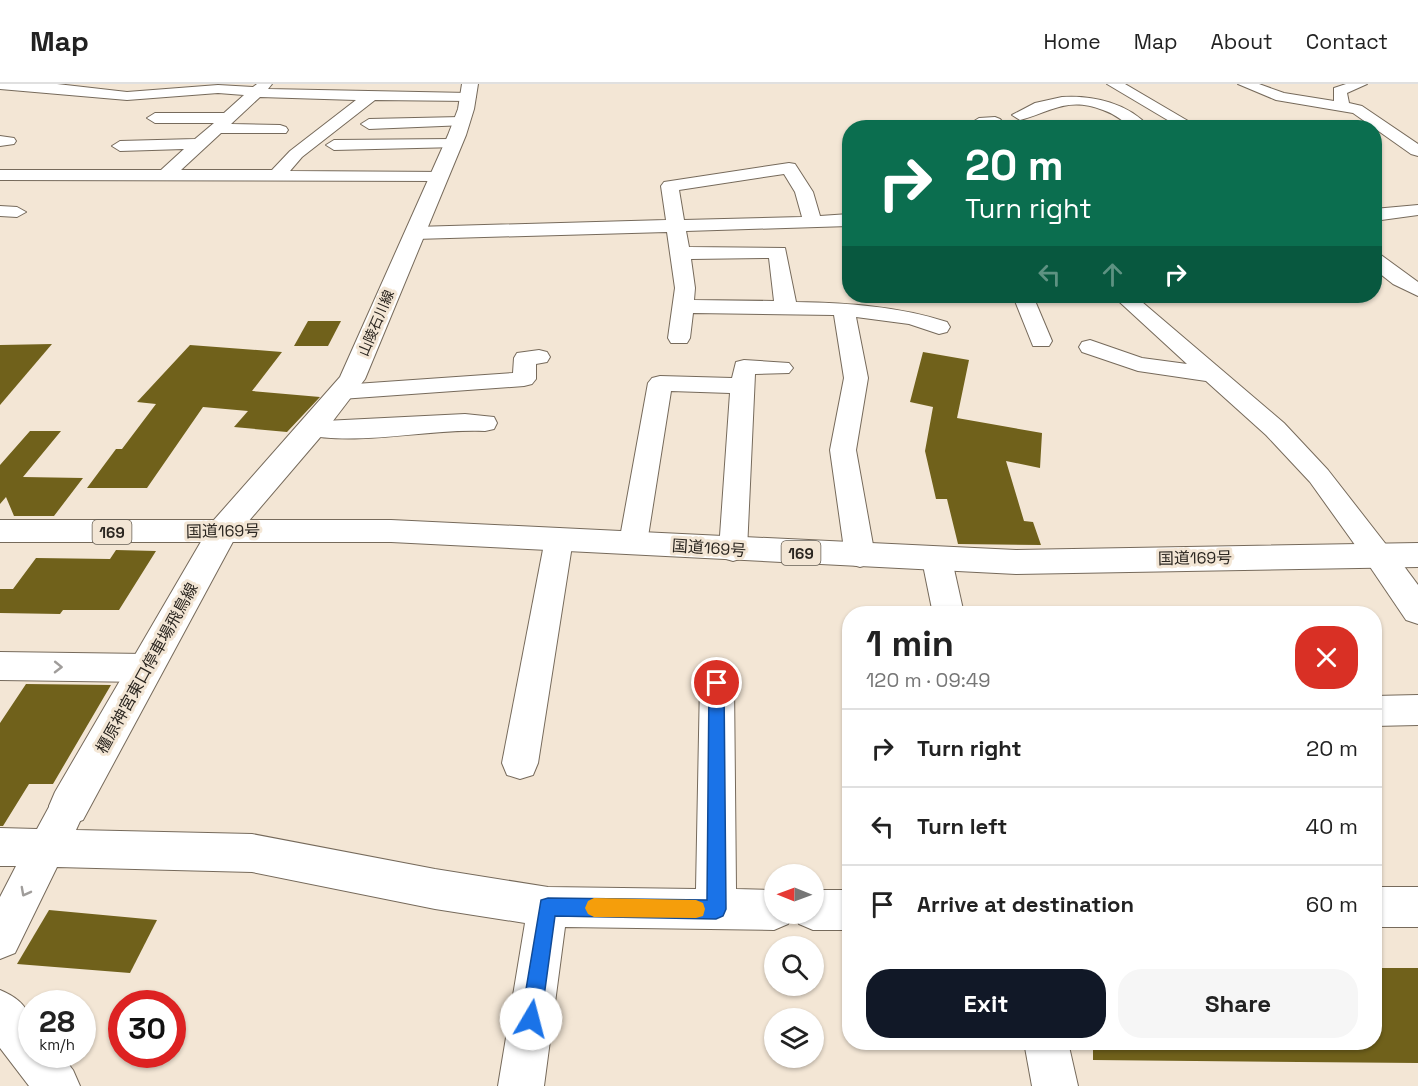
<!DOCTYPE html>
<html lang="en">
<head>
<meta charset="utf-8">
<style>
	:root { --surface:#fff; --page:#f6f6f6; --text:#222; --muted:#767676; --line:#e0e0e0; --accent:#111827 }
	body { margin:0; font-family:"Space Grotesk","Noto Sans JP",sans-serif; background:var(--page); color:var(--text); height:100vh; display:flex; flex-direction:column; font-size:22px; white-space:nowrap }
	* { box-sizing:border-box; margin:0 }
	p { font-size:20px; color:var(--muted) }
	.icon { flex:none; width:33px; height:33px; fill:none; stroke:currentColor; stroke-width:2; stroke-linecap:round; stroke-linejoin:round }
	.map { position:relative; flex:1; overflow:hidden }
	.side { position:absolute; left:842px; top:522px; width:540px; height:444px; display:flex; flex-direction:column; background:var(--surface); border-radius:24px; box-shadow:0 2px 4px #0004 }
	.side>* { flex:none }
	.top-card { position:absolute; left:842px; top:36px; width:540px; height:183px; border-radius:24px; box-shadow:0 2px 4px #0004; background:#0b6e4f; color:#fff; overflow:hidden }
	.needle { width:39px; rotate:271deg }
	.controls { position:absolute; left:764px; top:780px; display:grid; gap:12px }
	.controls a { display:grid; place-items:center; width:60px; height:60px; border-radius:50%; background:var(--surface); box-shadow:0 2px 4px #0004; font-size:30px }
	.speed { position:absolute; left:18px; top:906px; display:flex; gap:12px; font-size:30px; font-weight:700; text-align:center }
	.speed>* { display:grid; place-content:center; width:78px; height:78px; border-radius:50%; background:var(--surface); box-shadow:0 2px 4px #0004; line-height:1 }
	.speed small { font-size:15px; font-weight:400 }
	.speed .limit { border:9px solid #d22; background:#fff; color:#111 }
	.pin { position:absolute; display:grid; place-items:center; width:51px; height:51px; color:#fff; margin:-26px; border:3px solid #fff; border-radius:50%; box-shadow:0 2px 6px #0007 }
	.me { position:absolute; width:66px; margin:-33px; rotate:8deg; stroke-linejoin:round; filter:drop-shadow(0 0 4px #0008) }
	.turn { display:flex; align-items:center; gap:21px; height:126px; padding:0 24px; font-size:27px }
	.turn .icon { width:78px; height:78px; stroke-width:2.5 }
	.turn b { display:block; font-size:42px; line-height:51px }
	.lanes { display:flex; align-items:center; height:57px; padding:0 24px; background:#0003; justify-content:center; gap:30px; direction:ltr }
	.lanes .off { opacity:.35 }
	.round { display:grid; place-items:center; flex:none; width:63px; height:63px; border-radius:24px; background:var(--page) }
	.head { display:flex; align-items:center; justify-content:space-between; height:102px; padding:0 24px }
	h1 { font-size:36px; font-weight:700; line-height:45px }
	.primary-button { display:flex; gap:12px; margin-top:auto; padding:12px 24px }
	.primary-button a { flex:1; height:69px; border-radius:24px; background:var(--accent); color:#fff; font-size:24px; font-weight:700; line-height:69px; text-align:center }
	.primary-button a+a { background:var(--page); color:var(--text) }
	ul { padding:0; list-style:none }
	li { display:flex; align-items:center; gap:18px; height:78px; padding:0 24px; border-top:2px solid var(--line) }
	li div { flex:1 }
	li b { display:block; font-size:22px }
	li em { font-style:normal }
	header { display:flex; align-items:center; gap:36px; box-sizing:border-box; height:84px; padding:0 30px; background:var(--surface); border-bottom:2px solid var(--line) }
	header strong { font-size:28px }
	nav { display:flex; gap:33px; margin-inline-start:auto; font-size:21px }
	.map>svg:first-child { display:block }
	.building { fill:#70611b }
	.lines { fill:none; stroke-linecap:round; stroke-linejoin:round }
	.minor-casing { stroke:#766a5b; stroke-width:2 }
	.major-casing { stroke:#766a5b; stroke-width:2 }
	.highway-casing { stroke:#766a5b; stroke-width:2 }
	.minor { fill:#fff; fill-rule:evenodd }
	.major { fill:#fff; fill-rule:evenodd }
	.highway { fill:#fff; fill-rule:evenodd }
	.oneway { stroke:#a09d9b }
	.route { fill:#1a73e8; stroke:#114b97; stroke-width:1.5 }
	.slow { fill:#f59e0b }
	.labels { text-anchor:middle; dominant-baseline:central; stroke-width:6; stroke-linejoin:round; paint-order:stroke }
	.far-street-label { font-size:14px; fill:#2b2620; stroke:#f3e6d5 }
	.shield { fill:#f3e6d5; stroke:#676056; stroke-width:1.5 }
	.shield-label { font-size:15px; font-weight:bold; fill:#2b2620 }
	.street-label { font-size:16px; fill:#2b2620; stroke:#f3e6d5 }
</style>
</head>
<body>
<header>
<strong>Map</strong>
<nav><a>Home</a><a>Map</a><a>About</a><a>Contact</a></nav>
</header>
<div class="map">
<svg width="1418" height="1002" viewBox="0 0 1418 1002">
	<rect width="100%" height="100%" fill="#f3e6d5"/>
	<!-- building -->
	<g class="building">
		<path d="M308,237H341L328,262H294Z"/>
		<path d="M52,260L0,321V261Z"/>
		<path d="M190,261L282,268L252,307L320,313L287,348L234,343L248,327L203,323L147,404H87L116,365H122L156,320L137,318Z"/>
		<path d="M923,268L969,276L957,334L1042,349L1040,384L1006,377L1024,437L1033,438L1041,461L958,460L947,415H936L925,367L933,323L910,318Z"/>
		<path d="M30,347H61L23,393L83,394L54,432H14L6,413L0,420V381Z"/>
		<path d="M116,466L156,467L119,526H63L60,530L0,529V505H13L36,474L110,475Z"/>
		<path d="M26,600L111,601L53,700H29L3,742H0V639Z"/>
		<path d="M49,826L157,836L130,889L17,880Z"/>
		<path d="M1374,884H1418V979L1093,976V958H1374Z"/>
	</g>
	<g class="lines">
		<!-- minor casing -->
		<g class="minor-casing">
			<g id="minor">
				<path d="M0,0H57L127,8L218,1L253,3L257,0H272L268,5L469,9L476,13L469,17L375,16L302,73L290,87L445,88L448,92L445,96L439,97L0,96V86H161L184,65L120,67L112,62L120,57L195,55L214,39H155L147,34L155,29H224L244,11L218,9L127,16L0,5ZM260,13L356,16L290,67L272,86H181L221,49H286L288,46L286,43L280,41L231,40Z"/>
				<path d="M1107,0H1125L1200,44H1181Z"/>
				<path d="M1238,0H1259L1284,9L1334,17V4L1346,0H1367L1347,9L1349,19L1362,22L1418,60V72L1411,70L1353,29L1276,16Z"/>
				<path d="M1062,13C1093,11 1129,19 1150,44C1122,44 1126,34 1103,26C1067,12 1051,28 1020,36L1012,31L1035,19Z"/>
				<path d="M461,33L469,38L466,41L369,45L361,40L369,35Z"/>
				<path d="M995,33L1000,35L1008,44H978L971,39L979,34Z"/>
				<path d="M0,52L14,54L16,57L14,60L0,62Z"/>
				<path d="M452,55L460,60L458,63L334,66L326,61L334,56Z"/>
				<path d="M789,79L795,80L813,108L820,132L849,130V142L686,147L689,163L785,164L796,218C847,219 898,222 947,238L950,243L947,248L939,250L909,240L856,233L868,294L856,366L875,472L870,480L860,483L850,480L845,472L830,366L844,294L834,231L693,229L690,254L687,259H671L668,254L675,204L667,148L415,155L406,149L415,143L666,136L661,102L664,98ZM784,90L795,108L802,133L684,136L679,106ZM769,174L774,217L694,216L695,204L691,175Z"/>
				<path d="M1418,121V131L1374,137V125Z"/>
				<path d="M0,122L17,123L26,128L17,133L0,132Z"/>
				<path d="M1374,169L1381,171L1418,198V212L1393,200L1374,185Z"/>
				<path d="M1013,212H1033L1052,257L1049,262H1033Z"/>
				<path d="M1113,212H1135L1284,339L1328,386L1388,463L1393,471L1388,479L1378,482L1368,479L1310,398L1266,351L1206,297L1138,287L1082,268L1079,263L1082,258L1090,256L1142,274L1187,280Z"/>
				<path d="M539,266L547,268L550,273L547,278L536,280V295L532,300L524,302L341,315L333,313L329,308L333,303L341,301L513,289L514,274L517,269Z"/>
				<path d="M744,276L789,279L793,284L789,289L755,290L747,466L743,474L733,477L723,474L719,466L730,309L671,307L647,459L643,467L633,470L623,467L619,459L648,299L652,294L660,292L732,294L736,278Z"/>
				<path d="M465,330L494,333L497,339L494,345L485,347C430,344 355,363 304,350L300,344L304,338Z"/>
				<path d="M559,444L569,448L573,455L538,679L533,691L520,695L507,691L502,679L545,455L549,448Z"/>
				<path d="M937,465L947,468L952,476L964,530H933L922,476L927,468Z"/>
				<path d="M0,568L146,570L158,574L162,584L158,594L146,598L0,596Z"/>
				<path d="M717,585L729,589L734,599L736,805L774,806V830H793L788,840L774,846L565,843L544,1002H498L525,839L435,825L252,788L57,783L15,869L0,875V813L16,782H0V744L37,745L56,710L69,704L82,710L87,722L76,746L252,750L435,785L548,803L696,805L700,599L705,589Z"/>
				<path d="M1418,611V641L1374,642V612Z"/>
				<rect x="1374" y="803" width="44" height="40"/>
				<path d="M813,806H849V846H813L799,840L794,830H813Z"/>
				<path d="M0,906C34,920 32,938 32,970H61L73,986L80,1002H29L0,964Z"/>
				<path d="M1024,958H1068L1078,1002H1032Z"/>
			</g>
		</g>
		<!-- major casing -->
		<g class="major-casing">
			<g id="major">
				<path d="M462,0H478L474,25L466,51L365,295L323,350L236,452L83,736L69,741L55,736L49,722L55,708L213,437L340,293L448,51L458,25Z"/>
				<path d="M1378,459L1389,462L1418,501V540L1406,536L1362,471L1367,462Z"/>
			</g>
		</g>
		<!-- highway casing -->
		<g class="highway-casing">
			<path id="highway" d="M0,436H391L1016,466L1418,459V483L1016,490L391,458H0Z"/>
		</g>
		<!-- minor -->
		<use href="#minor" class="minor"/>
		<!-- major -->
		<use href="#major" class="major"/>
		<!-- highway -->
		<use href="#highway" class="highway"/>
	</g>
	<!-- one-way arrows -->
	<defs><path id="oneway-chevron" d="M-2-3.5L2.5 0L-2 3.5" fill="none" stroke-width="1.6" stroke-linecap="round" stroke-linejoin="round" transform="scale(1.5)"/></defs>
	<g class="oneway">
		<use href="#oneway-chevron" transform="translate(58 583) rotate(1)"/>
		<use href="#oneway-chevron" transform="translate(25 808) rotate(118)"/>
	</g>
	<!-- route -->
	<path class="route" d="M717,593L724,599L726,825L723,832L716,835L555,832L541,935L538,942L531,945L524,942L521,935L541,816L548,814L707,816L709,599Z"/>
	<!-- slow -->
	<path class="slow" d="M594,814L696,816L703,819L705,825L703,832L696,834L594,833L588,830L585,824L588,817Z"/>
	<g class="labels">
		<!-- far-street labels -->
		<g class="far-street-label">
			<text transform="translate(376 239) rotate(-67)">山陵石川線</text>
		</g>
		<!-- shield labels -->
		<g class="shield">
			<rect x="92.5" y="436" width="39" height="24" rx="4.5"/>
			<rect x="781.5" y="457" width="39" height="24" rx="4.5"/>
		</g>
		<g class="shield-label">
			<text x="112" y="448">169</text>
			<text x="801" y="469">169</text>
		</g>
		<!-- street labels -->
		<g class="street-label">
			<text transform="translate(223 447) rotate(-1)">国道169号</text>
			<text transform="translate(709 464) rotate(4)">国道169号</text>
			<text transform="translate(1195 474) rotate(-1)">国道169号</text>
			<text transform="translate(147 584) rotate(-61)">橿原神宮東口停車場飛鳥線</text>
		</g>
	</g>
</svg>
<div class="controls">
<a><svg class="needle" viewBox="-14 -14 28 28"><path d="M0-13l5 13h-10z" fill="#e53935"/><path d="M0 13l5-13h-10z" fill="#767676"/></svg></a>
<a><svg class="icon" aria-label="search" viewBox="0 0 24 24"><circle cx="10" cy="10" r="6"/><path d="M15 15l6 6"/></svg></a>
<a><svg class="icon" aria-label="layers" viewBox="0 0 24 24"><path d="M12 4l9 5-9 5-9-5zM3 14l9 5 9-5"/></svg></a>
</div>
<div class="speed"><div>28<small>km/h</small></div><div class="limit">30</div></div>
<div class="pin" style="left:717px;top:599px;background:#d93025"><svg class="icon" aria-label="arrive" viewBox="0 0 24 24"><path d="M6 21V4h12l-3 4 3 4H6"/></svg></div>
<svg class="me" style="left:531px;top:935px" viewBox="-20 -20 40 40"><circle r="19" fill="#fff"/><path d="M0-13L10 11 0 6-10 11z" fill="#1a73e8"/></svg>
<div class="top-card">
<div class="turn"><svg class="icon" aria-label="right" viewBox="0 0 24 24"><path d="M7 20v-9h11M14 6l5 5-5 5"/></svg><div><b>20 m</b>Turn right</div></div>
<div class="lanes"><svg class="icon off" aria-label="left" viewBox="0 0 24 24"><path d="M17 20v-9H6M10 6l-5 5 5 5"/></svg><svg class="icon off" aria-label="ahead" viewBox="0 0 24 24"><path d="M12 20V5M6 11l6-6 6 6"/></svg><svg class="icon" aria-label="right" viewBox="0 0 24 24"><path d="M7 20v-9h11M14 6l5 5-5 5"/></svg></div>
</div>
<section class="side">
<div class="head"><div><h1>1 min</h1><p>120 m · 09:49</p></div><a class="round" style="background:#d93025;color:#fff"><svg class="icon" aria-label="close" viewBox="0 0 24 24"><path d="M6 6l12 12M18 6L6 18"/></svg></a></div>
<ul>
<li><svg class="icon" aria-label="right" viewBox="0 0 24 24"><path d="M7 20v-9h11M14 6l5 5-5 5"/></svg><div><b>Turn right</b></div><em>20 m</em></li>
<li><svg class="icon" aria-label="left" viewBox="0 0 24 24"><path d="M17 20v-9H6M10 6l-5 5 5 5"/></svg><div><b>Turn left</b></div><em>40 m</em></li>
<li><svg class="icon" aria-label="arrive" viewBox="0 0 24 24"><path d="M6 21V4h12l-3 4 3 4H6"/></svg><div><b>Arrive at destination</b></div><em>60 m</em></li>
</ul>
<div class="primary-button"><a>Exit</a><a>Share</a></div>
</section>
</div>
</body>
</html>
